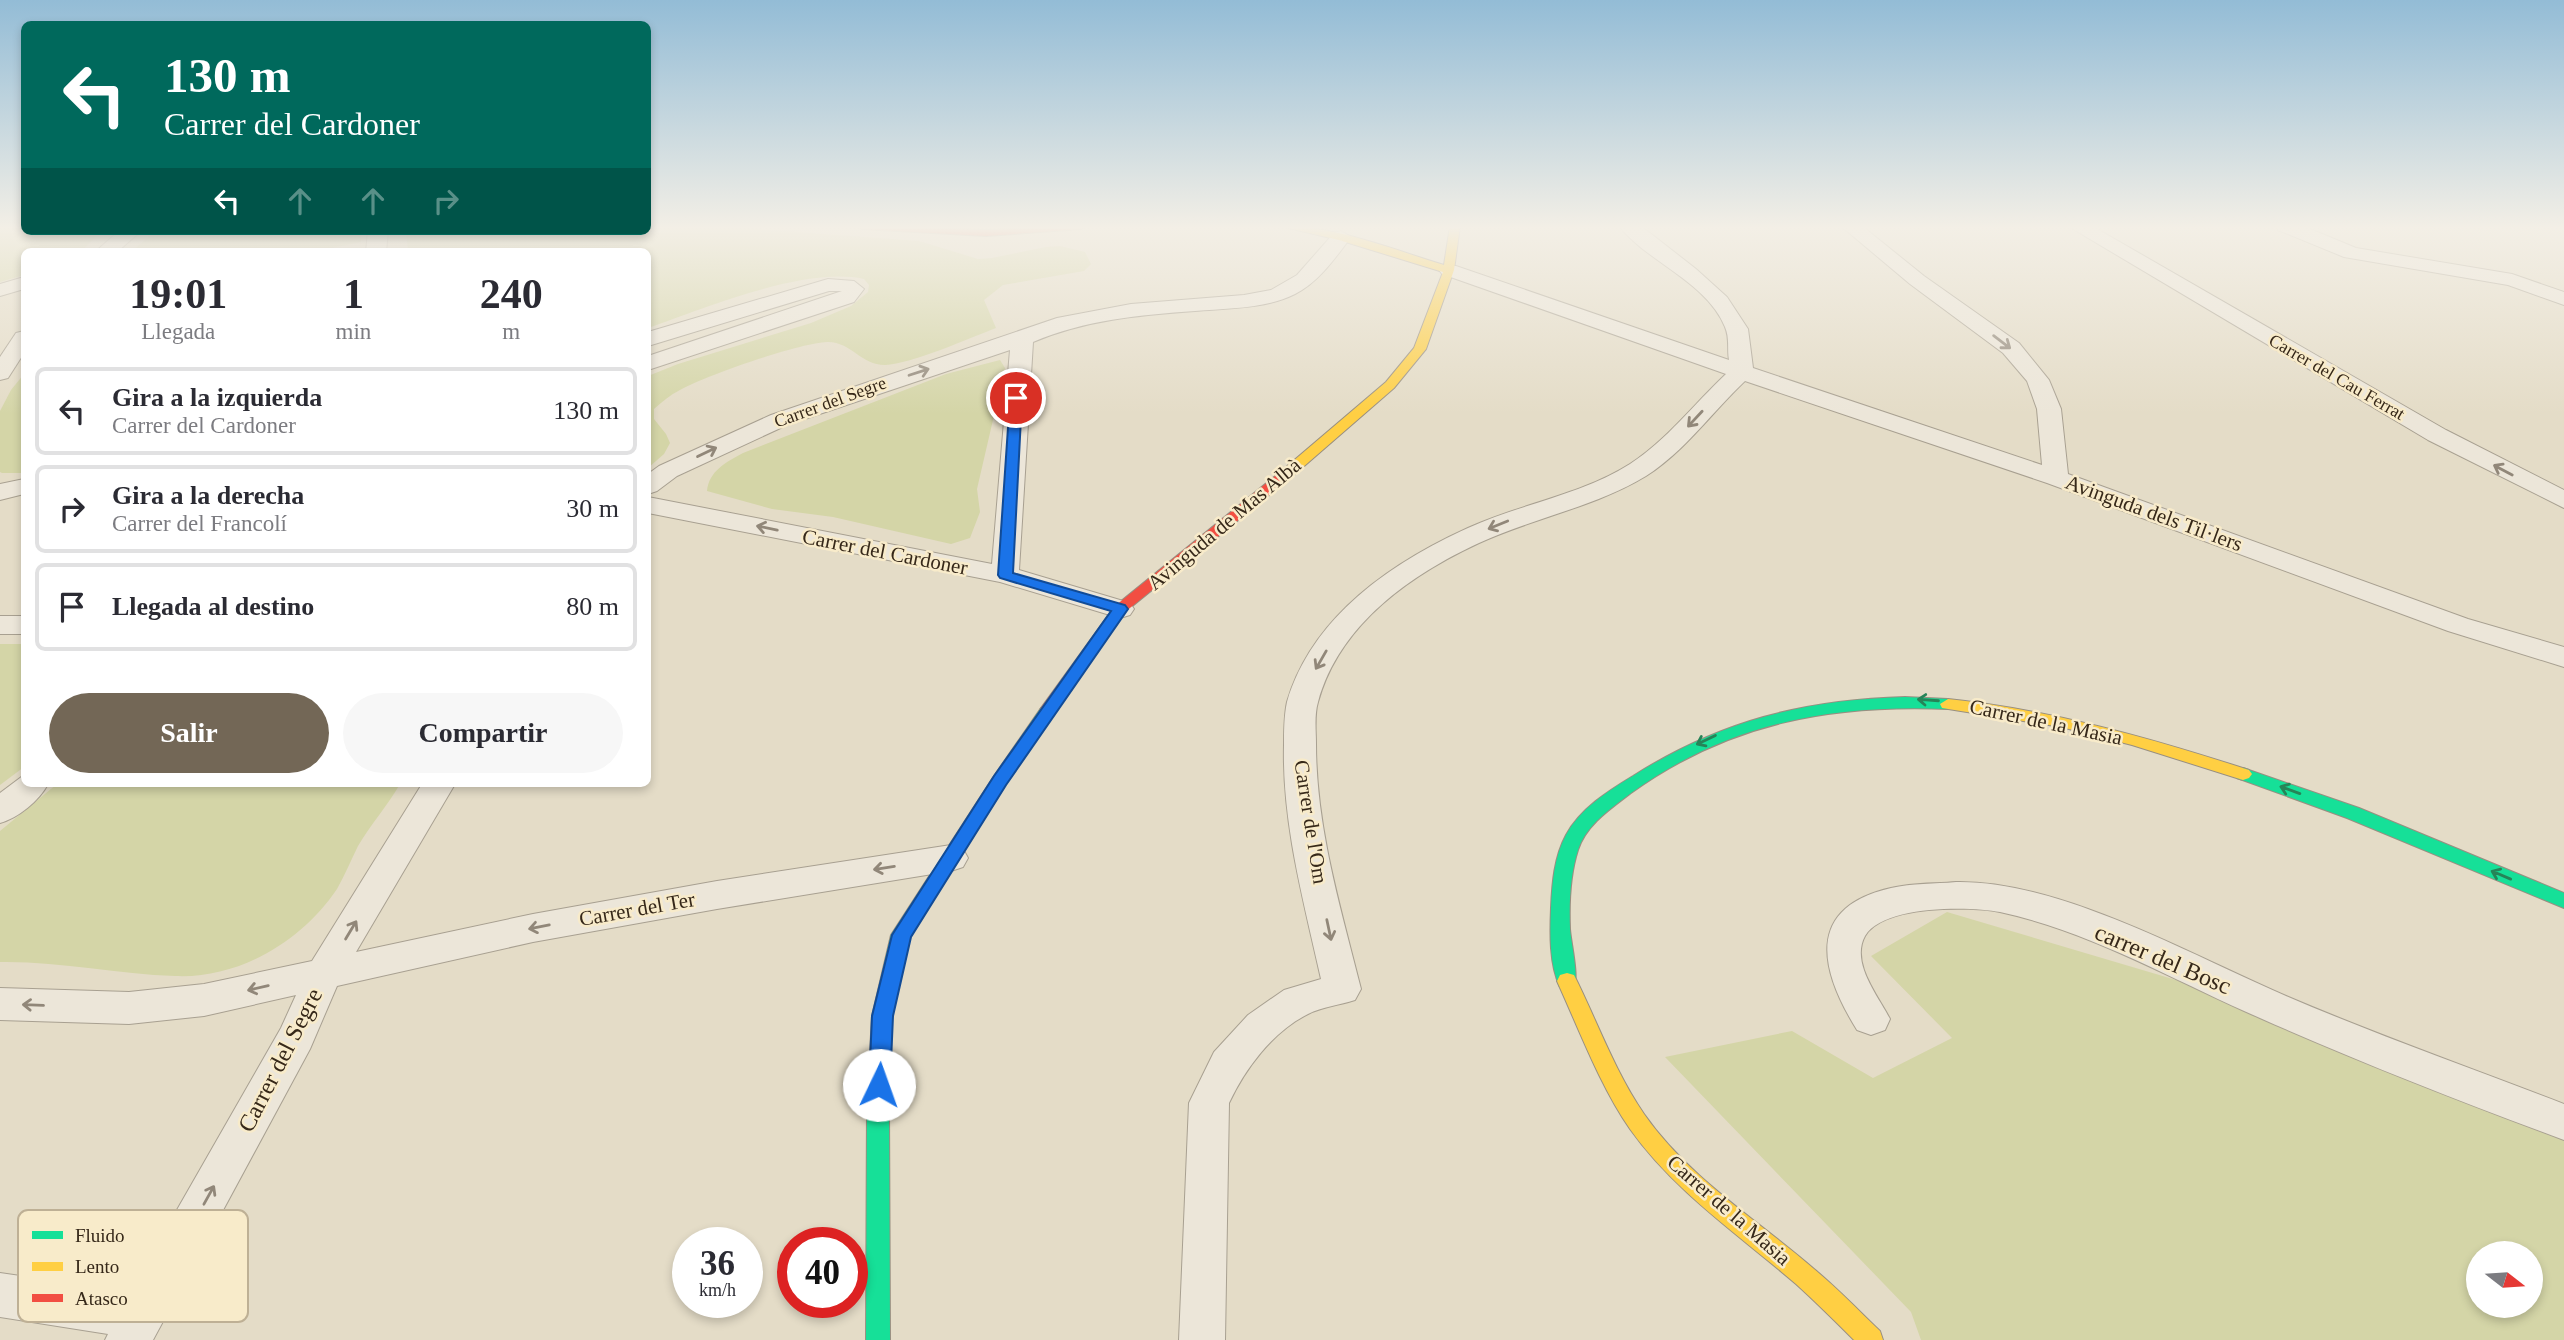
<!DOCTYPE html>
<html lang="es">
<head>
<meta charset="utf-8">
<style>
	:root { --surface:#fff; --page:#f7f7f7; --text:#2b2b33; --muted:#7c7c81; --line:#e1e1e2; --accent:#736756 }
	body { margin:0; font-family:"Times New Roman",serif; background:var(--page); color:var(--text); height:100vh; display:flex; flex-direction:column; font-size:26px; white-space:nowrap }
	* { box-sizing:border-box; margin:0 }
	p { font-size:23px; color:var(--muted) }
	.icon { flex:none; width:38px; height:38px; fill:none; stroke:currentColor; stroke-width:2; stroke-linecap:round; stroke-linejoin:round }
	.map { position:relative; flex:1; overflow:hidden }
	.details { position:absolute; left:21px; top:248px; width:630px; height:539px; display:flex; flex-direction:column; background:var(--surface); border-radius:10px; box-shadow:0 4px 10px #0003 }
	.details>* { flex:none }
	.hud { position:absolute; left:21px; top:21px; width:630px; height:214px; border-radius:10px; box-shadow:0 4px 10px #0003; background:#00695c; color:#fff; overflow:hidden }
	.needle { width:46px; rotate:107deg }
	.fabs { position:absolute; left:2466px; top:1241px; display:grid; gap:14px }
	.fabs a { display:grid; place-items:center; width:77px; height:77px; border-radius:50%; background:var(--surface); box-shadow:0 4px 10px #0003; font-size:35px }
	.speed { position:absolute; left:672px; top:1227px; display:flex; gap:14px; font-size:35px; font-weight:700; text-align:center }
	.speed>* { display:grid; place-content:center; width:91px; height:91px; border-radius:50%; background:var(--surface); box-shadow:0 4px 10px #0003; line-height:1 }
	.speed small { font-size:18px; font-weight:400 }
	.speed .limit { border:10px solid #d22; background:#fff; color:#111 }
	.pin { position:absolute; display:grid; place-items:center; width:60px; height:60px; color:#fff; margin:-30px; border:4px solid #fff; border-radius:50%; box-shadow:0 2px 7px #0007 }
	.me { position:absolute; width:77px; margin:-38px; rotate:3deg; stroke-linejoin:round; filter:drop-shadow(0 0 5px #0008) }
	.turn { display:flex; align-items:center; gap:24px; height:147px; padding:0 28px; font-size:32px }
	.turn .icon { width:91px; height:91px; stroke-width:2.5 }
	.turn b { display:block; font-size:49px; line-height:60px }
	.lanes { display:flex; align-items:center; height:66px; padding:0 28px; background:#0003; justify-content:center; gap:35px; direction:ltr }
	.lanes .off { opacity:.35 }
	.eta { display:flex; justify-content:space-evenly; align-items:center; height:119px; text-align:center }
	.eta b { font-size:42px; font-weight:800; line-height:49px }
	.action { display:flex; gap:14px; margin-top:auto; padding:14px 28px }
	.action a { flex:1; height:80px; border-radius:42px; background:var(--accent); color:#fff; font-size:28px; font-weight:800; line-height:80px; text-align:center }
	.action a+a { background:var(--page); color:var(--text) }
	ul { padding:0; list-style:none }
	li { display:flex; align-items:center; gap:21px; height:88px; margin:0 14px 10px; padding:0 14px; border:4px solid var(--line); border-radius:10px }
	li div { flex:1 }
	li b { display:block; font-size:26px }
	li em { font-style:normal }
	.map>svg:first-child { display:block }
	.green { fill:#d4d5a7; fill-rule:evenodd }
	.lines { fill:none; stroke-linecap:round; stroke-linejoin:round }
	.street-casing { stroke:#a8a091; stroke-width:2 }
	.fast-casing { stroke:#988f81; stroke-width:2 }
	.slow-casing { stroke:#988f81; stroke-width:2 }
	.jam-casing { stroke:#988f81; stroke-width:2 }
	.street { fill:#ece6d9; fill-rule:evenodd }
	.fast { fill:#16e098; fill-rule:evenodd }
	.slow { fill:#ffcf43; fill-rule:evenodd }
	.jam { fill:#f24e42; fill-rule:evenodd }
	.oneway { stroke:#918779 }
	.oneway2 { stroke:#268458 }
	.route { fill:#1a73e8; stroke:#114b97; stroke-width:2 }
	.labels { text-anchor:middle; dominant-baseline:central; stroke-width:5; stroke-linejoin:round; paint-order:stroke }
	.far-street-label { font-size:18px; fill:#362819; stroke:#f8ebca }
	.street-label { font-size:21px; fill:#362819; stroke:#f8ebca }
	.near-street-label { font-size:24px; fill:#362819; stroke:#f8ebca }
	.key { fill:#f8ebca; stroke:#beb095; stroke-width:2 }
	.key-label { font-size:19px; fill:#362819 }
</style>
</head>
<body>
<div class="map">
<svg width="2564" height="1340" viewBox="0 0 2564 1340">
	<rect width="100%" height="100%" fill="#e4dcc7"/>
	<!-- green -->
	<g class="green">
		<path d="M0,226H24V231H101L81,252H24V275L0,282Z"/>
		<path d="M648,226H716L919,241L978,259L992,258L1046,247L1060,246L1085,252L1091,264L1084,271L1003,285L984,300L996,328C970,338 911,364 885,365C861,365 850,341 827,342C799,343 705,376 680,390C670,395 662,402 654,409V419L666,434L670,443L664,454L648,468V376L678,364L811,323L851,306L868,292L869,285L864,279C805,266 705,308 648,328V252H412L408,251L406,231H648Z"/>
		<path d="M155,231H362L361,242L312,252H131Z"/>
		<path d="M1000,360L1005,368L977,489L980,512L970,538L951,544L833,517L772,509L707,491C709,471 726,462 743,453L946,374Z"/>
		<path d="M24,374V473H2L0,472V411L11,390Z"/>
		<path d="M0,644H24V767L0,785Z"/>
		<path d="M57,784H400C388,805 371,824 358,846C351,860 345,875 337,889C302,941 239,979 175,976C116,974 59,961 0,962V831Z"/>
		<path d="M1947,912L2193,985L2564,1137V1340H1921L1911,1312L1665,1057L1792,1031L1873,1078L1952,1038L1871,956ZM2478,1253H2530V1306H2478Z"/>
	</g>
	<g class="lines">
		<!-- street casing -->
		<g class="street-casing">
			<g id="street">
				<path d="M1619,226H1641L1696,269L1727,297L1748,329L1753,368L2042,465L2037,409L2027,381L2003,353L1910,284L1841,226H1862L1924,276L2019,343L2049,380L2061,409L2068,474L2468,619L2564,647V667L2448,631L2047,483L1745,381C1712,412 1685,451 1646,476C1595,507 1533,518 1479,543C1410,575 1339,625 1318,702C1314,715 1316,731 1316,744C1316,828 1341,909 1361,989L1355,1000C1340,1005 1322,1007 1308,1014C1272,1032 1245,1069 1229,1103L1225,1340H1179L1189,1103L1214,1052L1248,1015L1284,990L1321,979C1304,902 1282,824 1284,745C1284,731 1284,716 1287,702C1312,617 1391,563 1468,528C1520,504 1581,495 1630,464C1667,440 1694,404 1726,374L1442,274L1439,270L1442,266H1456L1729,360C1727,349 1730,338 1725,327C1707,282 1646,261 1619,226Z"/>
				<path d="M2068,226H2092L2446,430L2564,490V508L2428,440Z"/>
				<path d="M2276,226H2303L2356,248L2512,274L2564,292V305L2508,285L2344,257L2278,230Z"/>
				<path d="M119,231H141L117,252H95Z"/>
				<path d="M368,231H388L386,252H366Z"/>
				<path d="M1341,231L1351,237C1336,257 1318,283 1295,294C1265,309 1228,308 1195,311C1139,315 1085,320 1033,342L1019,570L1130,603L1134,609L1130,615L1120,618L1000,582L648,513V497L992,564L1010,350L787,425L677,476L657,491L648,494V474L659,466L771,415L1057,318L1131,304L1244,295L1271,290L1297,275L1334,233Z"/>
				<path d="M24,277V289L0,296V284Z"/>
				<path d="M828,279L854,281L864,289L854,302L648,370V356L842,291H829L648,346V332Z"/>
				<path d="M24,331V353L8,378L0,380V357L16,333Z"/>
				<path d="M24,479V494L0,500V484Z"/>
				<rect x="0" y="616" width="24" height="18"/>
				<path d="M24,775V784H48C39,801 18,818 0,823V793Z"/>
				<path d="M422,784H455L356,952L533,914L717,881L951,845L963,849L968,858L963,867L951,871L717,909L533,942L337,986L310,1049L153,1340H105L108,1334L0,1317V1273L130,1292L281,1028L296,995L204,1016L129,1024L0,1020V988L129,992L204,984L312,961Z"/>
				<path d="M1956,882C2059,880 2191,955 2286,996C2377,1035 2471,1068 2564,1104V1140C2462,1102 2359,1062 2260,1018C2175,981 2092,932 2000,912C1970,906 1883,905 1865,936C1850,963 1879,997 1890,1019L1885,1030L1871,1035L1857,1030C1821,972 1803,908 1891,888C1912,883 1935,884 1956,882Z"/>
			</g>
		</g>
		<!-- fast casing -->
		<g class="fast-casing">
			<g id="fast">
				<path d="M1905,697L1948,699L1956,704L1948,709C1831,704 1728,723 1631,793C1610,809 1586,825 1578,850C1570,875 1569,904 1570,929C1571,943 1579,976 1574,987L1567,989L1560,987C1549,965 1550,932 1551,908C1552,884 1554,857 1566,835C1580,809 1608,791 1633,776C1720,721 1803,700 1905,697Z"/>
				<path d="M1047,706L1055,712L1006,784L910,936L892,1016L889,1107L890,1340H866L867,1107L872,1016L891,935L994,776L1041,708Z"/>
				<path d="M2243,768L2359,808L2564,893V908L2347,818L2237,778L2234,774L2237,770Z"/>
			</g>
		</g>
		<!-- slow casing -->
		<g class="slow-casing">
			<g id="slow">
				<path d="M1280,226C1337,226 1391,249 1444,265L1450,226H1460L1454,270L1426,349L1394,388L1295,474H1285V468L1386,382L1414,348L1443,272L1339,240Z"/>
				<path d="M1948,699C2052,710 2150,738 2249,770L2252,774L2249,778L2243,780L2132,745L2061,727L1942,708L1940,704Z"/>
				<path d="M1567,973L1574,975C1597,1021 1615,1072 1644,1114C1688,1177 1756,1219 1814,1269C1837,1288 1858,1310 1880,1331L1883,1340H1854C1835,1321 1816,1302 1796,1284C1739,1235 1674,1191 1630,1129C1600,1086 1579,1029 1557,981L1560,975Z"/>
			</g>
		</g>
		<!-- jam casing -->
		<g class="jam-casing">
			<g id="jam">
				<path d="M857,226L986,230L1086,226L1081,229L986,236L862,229Z"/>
				<path d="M1290,467L1295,468V474L1125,612L1053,716H1041L1039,712L1041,708L1115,606L1285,468Z"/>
			</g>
		</g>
		<!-- street -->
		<use href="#street" class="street"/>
		<!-- fast -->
		<use href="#fast" class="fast"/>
		<!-- slow -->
		<use href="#slow" class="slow"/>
		<!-- jam -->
		<use href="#jam" class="jam"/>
	</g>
	<!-- one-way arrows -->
	<defs><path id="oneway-shaft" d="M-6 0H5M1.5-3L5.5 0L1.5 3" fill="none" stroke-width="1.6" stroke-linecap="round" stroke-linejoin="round" transform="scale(1.75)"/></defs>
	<g class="oneway">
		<use href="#oneway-shaft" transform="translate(2002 342) rotate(37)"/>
		<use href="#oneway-shaft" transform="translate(919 372) rotate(-18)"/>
		<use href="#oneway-shaft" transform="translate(1695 419) rotate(133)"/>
		<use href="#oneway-shaft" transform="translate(707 452) rotate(-26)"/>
		<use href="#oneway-shaft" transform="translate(2503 470) rotate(-152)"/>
		<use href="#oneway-shaft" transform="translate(1498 525) rotate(158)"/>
		<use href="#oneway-shaft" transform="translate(767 528) rotate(-168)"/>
		<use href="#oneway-shaft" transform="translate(1321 660) rotate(120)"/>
		<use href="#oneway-shaft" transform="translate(884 868) rotate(171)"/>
		<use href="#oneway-shaft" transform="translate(539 927) rotate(169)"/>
		<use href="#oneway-shaft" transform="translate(351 930) rotate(-59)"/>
		<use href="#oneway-shaft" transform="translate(1329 930) rotate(78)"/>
		<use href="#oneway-shaft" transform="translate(258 988) rotate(167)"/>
		<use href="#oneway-shaft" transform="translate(33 1005) rotate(-178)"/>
		<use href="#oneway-shaft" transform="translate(209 1195) rotate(-61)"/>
	</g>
	<g class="oneway2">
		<use href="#oneway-shaft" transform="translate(1928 700) rotate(-176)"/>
		<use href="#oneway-shaft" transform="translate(1706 740) rotate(154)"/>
		<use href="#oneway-shaft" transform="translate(2290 790) rotate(-160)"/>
		<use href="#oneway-shaft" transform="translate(2501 875) rotate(-157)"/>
	</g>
	<!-- sky -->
	<linearGradient id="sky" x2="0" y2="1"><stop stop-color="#93bcd6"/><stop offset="0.55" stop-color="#f3efe6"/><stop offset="1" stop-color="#f3efe6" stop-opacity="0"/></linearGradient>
	<rect width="2564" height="414" fill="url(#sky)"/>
	<!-- route -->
	<path class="route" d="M1016,394L1022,398L1013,573L1125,605L1128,609L1006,785L911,937L893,1016L890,1085L887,1091L879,1094L872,1091L869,1085L872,1016L892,935L994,776L1111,611L1000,578L998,575L1010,398Z"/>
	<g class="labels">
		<!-- far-street labels -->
		<g class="far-street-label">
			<text transform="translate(2337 377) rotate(30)">Carrer del Cau Ferrat</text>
			<text transform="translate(830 402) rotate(-20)">Carrer del Segre</text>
		</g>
		<!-- street labels -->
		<g class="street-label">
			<text transform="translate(2154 513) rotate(20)">Avinguda dels Til·lers</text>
			<text transform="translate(1224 524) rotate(-40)">Avinguda de Mas Albà</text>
			<text transform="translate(885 552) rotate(11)">Carrer del Cardoner</text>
			<text transform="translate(2046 722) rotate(12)">Carrer de la Masia</text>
			<text transform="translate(1311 822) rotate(81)">Carrer de l'Om</text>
			<text transform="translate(637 909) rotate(-10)">Carrer del Ter</text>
			<text transform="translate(1729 1210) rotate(41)">Carrer de la Masia</text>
		</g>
		<!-- near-street labels -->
		<g class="near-street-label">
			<text transform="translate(2163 959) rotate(23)">carrer del Bosc</text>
			<text transform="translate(280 1060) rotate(-63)">Carrer del Segre</text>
		</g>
	</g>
	<!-- legend -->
	<rect x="18" y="1210" width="230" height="112" rx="10" class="key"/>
	<rect x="32" y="1231" width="31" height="8" fill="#16e098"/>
	<rect x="32" y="1262" width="31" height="9" fill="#ffcf43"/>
	<rect x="32" y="1294" width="31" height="8" fill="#f24e42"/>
	<g class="key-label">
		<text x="75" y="1242">Fluido</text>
		<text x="75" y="1273">Lento</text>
		<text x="75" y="1305">Atasco</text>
	</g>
</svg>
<div class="fabs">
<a><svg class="needle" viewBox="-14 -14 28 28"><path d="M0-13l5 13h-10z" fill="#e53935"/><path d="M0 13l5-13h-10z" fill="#7c7c81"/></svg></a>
</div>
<div class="speed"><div>36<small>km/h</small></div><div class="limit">40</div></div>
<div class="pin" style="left:1016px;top:398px;background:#d93025"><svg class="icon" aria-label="arrive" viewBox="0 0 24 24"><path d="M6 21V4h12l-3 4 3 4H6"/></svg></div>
<svg class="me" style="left:879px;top:1085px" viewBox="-20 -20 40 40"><circle r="19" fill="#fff"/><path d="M0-13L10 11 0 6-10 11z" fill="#1a73e8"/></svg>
<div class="hud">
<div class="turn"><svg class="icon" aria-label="left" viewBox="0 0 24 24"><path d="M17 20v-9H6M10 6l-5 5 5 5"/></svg><div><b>130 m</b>Carrer del Cardoner</div></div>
<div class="lanes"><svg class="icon" aria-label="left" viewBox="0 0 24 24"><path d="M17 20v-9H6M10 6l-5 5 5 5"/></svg><svg class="icon off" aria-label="ahead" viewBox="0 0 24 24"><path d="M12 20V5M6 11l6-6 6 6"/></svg><svg class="icon off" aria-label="ahead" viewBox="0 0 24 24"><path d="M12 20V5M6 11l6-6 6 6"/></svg><svg class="icon off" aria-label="right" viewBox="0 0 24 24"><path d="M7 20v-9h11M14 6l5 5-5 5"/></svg></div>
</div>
<section class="details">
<div class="eta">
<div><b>19:01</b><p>Llegada</p></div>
<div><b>1</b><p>min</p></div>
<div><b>240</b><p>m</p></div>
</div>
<ul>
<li><svg class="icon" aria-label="left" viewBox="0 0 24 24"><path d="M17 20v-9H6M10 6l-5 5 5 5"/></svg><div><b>Gira a la izquierda</b><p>Carrer del Cardoner</p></div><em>130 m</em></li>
<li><svg class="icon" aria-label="right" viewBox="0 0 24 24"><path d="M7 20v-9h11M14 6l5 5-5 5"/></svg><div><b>Gira a la derecha</b><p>Carrer del Francolí</p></div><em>30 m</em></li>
<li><svg class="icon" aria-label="arrive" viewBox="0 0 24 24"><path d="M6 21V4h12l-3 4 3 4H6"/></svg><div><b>Llegada al destino</b></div><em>80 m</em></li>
</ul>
<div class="action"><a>Salir</a><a>Compartir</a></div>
</section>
</div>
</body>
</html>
